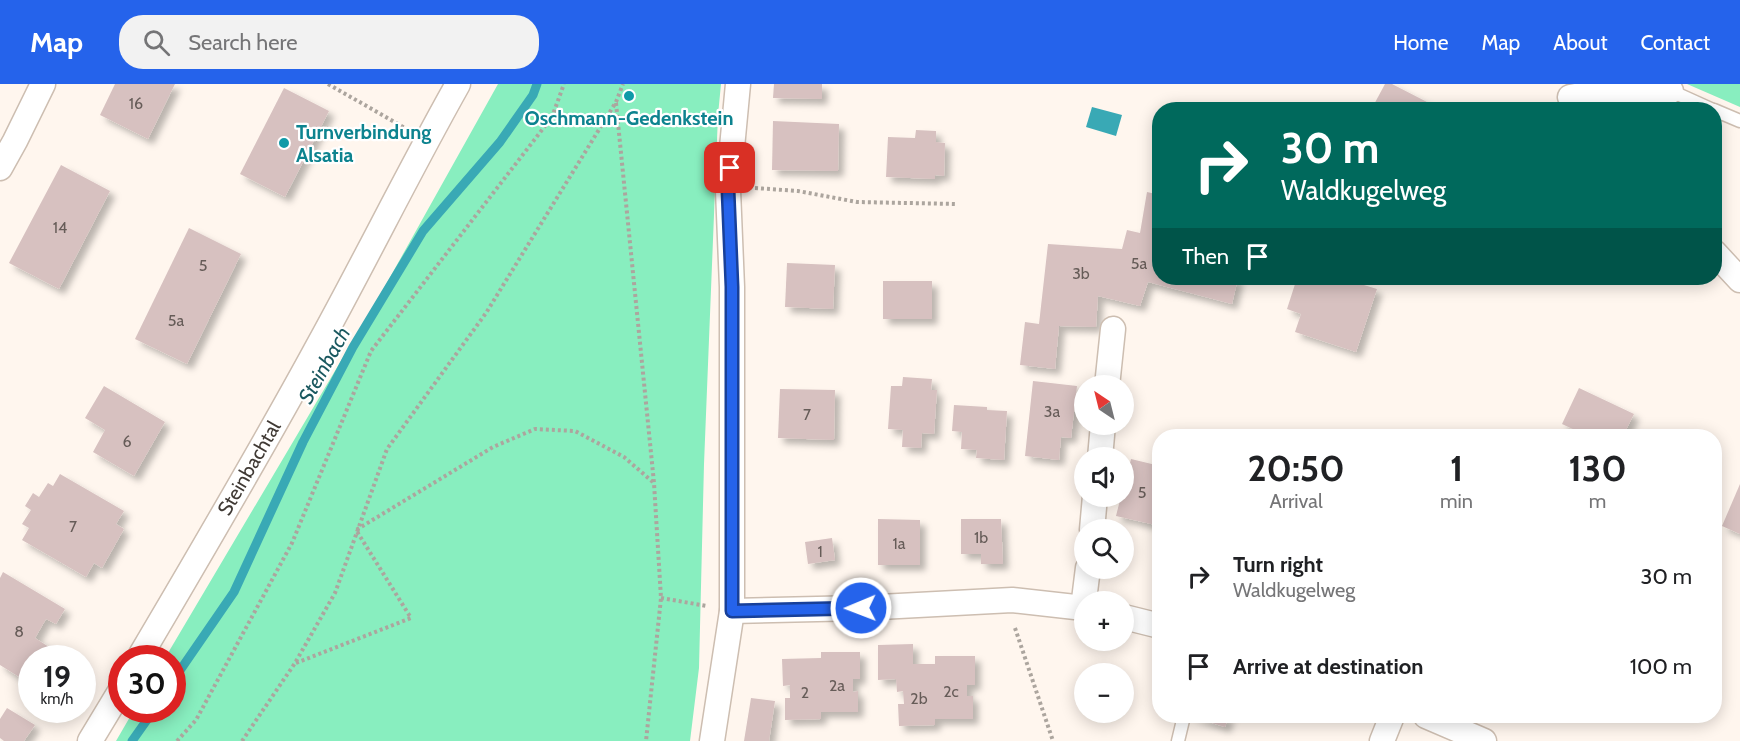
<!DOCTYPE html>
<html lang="en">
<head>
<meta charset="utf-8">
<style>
	:root { --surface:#fff; --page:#f2f2f2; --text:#202124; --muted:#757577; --accent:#2563eb }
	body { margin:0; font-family:Cabin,sans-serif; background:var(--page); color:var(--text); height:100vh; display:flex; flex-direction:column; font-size:22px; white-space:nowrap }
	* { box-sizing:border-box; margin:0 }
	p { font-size:20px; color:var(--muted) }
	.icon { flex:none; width:33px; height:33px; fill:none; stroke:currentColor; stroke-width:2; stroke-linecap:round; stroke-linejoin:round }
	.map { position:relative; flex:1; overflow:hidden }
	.details { position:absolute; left:1152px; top:345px; width:570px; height:294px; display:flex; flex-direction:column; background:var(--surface); border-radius:24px; box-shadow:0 3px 15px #0003 }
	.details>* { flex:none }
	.top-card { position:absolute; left:1152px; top:18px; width:570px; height:183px; border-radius:24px; box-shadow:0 3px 15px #0003; background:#00695c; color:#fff; overflow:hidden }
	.needle { width:39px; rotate:325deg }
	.tools { position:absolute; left:1074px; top:291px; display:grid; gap:12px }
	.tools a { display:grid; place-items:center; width:60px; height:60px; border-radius:50%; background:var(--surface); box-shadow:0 3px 15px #0003; font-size:30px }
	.speed { position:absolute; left:18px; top:561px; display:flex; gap:12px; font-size:30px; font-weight:700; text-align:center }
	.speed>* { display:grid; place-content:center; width:78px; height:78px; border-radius:50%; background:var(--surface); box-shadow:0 3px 15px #0003; line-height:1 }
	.speed small { font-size:15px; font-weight:400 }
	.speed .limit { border:9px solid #d22; background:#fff; color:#111 }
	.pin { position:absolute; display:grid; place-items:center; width:51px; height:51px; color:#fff; margin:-26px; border-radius:12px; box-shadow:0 3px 9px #0006 }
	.me { position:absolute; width:66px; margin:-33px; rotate:269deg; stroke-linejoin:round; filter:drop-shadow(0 0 4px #0008) }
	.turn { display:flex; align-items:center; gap:21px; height:126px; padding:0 30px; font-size:27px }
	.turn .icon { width:78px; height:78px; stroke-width:2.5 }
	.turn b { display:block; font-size:42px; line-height:51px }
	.then { display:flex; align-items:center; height:57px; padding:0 30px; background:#0003; gap:12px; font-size:22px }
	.eta { display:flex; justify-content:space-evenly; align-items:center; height:102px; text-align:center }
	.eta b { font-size:36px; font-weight:700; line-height:42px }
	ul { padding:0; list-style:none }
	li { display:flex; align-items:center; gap:18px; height:90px; padding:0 30px }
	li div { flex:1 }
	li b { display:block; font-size:22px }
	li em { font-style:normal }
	header { display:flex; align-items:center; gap:36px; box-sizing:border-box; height:84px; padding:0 30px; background:var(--accent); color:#fff }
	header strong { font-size:28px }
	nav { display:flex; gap:33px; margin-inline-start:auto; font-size:21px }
	.search { width:420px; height:54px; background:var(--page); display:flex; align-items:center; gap:15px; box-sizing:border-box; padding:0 21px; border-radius:24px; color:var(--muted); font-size:22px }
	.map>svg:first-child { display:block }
	.green { fill:#88eebf }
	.water { fill:#39a9b5 }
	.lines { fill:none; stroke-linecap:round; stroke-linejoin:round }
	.stream { stroke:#39a9b5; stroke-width:9 }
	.building { fill:#d7c1c0; filter:url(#shadow) }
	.lane-casing { stroke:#cdbeb1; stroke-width:15 }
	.street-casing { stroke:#cdbeb1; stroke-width:27 }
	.path { stroke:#aca59e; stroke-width:4; stroke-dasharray:3 3; stroke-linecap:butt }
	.lane { stroke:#fff; stroke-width:12 }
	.street { stroke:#fff; stroke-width:24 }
	.route-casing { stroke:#184099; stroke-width:15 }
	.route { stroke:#2563eb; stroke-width:10 }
	.culture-dot { fill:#0f9aa8; stroke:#fff; stroke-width:2 }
	.labels { text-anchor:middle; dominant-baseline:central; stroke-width:4.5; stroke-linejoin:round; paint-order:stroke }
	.number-label { font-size:16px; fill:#665c58 }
	.culture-label { font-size:20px; font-weight:bold; fill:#0d838f; stroke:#fff }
	.street-label { font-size:20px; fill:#403a35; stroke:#fff }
	.water-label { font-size:21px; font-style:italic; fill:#1a585f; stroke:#fff }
</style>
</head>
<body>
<header>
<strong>Map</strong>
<div class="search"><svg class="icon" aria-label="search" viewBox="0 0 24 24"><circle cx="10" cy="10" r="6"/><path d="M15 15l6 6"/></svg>Search here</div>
<nav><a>Home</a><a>Map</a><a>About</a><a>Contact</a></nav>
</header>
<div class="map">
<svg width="1740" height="657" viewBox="0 0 1740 657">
	<defs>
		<filter id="shadow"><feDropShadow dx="5.5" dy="5.5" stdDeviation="3" flood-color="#0004"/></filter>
	</defs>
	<rect width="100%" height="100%" fill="#fff6ee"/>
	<!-- green -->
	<g class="green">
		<path d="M498,0H721L718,31L704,380L699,584L690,657H116L134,626H172V574H165L384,204Z"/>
		<path d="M1687,0H1740V23Z"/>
	</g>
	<!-- water -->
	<path class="water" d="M1092,23L1122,31L1116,52L1086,43Z"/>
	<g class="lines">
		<!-- stream -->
		<g class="stream">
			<path d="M172,598L234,508L303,358L353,263L423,147L500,58L533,11L537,0"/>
			<path d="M132,657L154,626"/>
		</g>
	</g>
	<!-- building -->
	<g class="building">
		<path d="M115,0H175L148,55L100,31Z"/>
		<path d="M774,0H822V15L773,14Z"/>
		<path d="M1385,0H1392L1427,18L1423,26H1371Z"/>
		<path d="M284,4L329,27L285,113L240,90Z"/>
		<path d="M773,37L839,40L838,87L772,86Z"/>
		<path d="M916,46L936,47V58L945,59L944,92L935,91V95L886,93L888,53L915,54Z"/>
		<path d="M61,81L110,107L59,205L9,179Z"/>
		<path d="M1147,108L1160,111V194H1238L1232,220L1148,198L1140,222L1098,212L1096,243L1059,242L1055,285L1020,281L1025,238L1039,240L1048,160L1122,165L1127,146L1140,149Z"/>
		<path d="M189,144L241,170L187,280L135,255Z"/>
		<path d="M787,179L835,181L833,225L785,223Z"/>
		<path d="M1297,194H1341L1377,205L1356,268L1295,248L1301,230L1287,225Z"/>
		<rect x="883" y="197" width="49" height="38"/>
		<path d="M903,293L932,295L931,306H937L934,350L922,349L921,364L902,363L903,346L888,345L891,302H902Z"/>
		<path d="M1033,297L1077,302L1071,354L1061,353L1059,376L1025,372Z"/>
		<path d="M104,302L165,338L134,392L93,368L105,346L85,334Z"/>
		<path d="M1579,304L1634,330L1623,352H1588L1562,340Z"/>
		<path d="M780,305L835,306L834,356L778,354Z"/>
		<path d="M954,321L987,323V326L1007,327L1004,376L976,374L977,366L961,365L962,348L952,347Z"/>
		<path d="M1131,375L1160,382V442L1116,432L1121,412H1124V404Z"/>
		<path d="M60,390L124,427L116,440L124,445L102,484L94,479L86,493L22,456L29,444L22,440L31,426L25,422L33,409L39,413L48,399L53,402Z"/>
		<path d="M1740,400V450L1722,442Z"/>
		<path d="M878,435L920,436V481H878Z"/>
		<path d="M961,435H1001L1003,480H981V470H961Z"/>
		<path d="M832,454L835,476L808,480L805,458Z"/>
		<path d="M3,488L65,525L56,540L46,535L35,554L52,565L46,574H32V583L24,596L0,581V494Z"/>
		<path d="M913,560V580H935V572H975V601H967V612H973V635H935V641L899,642L898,620H904L903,607L897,608L896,595L878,596V561Z"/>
		<path d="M821,568H860V595H853V608L858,607V628H821V635L785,636V614H790V601L783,602L782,575L821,574Z"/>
		<path d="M751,614L775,617L769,657H744Z"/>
		<path d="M7,624L35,641L24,657H4L0,654V635Z"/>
		<path d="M1189,632H1229L1225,643Z"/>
	</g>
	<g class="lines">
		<!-- lane casing -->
		<g class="lane-casing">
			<g id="lane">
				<path d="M1671,7L1713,26"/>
				<path d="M1714,26L1740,37"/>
				<path d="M1178,657L1184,632"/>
			</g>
		</g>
		<!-- street casing -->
		<g class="street-casing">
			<g id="street">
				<path d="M1570,13L1598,8L1671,7"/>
				<path d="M0,84L15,57L43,0"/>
				<path d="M1714,168L1740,196"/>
				<path d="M1107,302L1113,245"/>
				<path d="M1100,374L1103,340"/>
				<path d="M1092,446L1095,412"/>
				<path d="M1083,524L1088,484"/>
				<path d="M732,527L861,524L1012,516L1084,524"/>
				<path d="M1124,533L1160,542"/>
				<path d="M139,574C199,472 260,369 317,264C365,177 409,87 458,0"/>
				<path d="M1426,632L1484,657"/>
				<path d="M90,657L122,604"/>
				<path d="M712,657L732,527V203L728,106L738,0"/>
				<path d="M1382,657L1392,632"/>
			</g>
		</g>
		<!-- path -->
		<g class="path">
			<path d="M328,0L405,44"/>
			<path d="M616,19L654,399L661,514L646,657"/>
			<path d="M755,104L798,107L857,118L957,120"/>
			<path d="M661,514L707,522"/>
			<path d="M1015,544L1053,657"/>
			<path d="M296,579L411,534L356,446L493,363L535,345L575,347L624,373L654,399"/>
			<path d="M177,657L196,636L292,459L371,267L552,33L564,0"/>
			<path d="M242,657L295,579L335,509L387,365L486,229L616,18L623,0"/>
		</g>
		<!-- lane -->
		<use href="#lane" class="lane"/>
		<!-- street -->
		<use href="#street" class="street"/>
	</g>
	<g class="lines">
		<!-- route casing -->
		<g class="route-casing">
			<path id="route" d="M730,84L728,106L732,203V527L861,524"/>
		</g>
		<!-- route -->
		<use href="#route" class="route"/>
	</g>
	<!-- markers -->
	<g class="culture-dot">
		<circle cx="629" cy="12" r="6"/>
		<circle cx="284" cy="59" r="6"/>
	</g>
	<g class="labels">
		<!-- number labels -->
		<g class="number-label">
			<text x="136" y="19">16</text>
			<text x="60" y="143">14</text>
			<text x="1139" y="179">5a</text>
			<text x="203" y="181">5</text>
			<text x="1081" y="189">3b</text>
			<text x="176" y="236">5a</text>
			<text x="1052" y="327">3a</text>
			<text x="807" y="330">7</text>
			<text x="127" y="357">6</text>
			<text x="1142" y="408">5</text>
			<text x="73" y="442">7</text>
			<text x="981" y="453">1b</text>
			<text x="899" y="459">1a</text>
			<text x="820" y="467">1</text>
			<text x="19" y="547">8</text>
			<text x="837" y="601">2a</text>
			<text x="951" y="607">2c</text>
			<text x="805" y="608">2</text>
			<text x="919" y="614">2b</text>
		</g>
		<!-- culture labels -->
		<g class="culture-label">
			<text x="629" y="34">Oschmann-Gedenkstein</text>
			<text x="296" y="48" text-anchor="start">Turnverbindung<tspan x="296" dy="23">Alsatia</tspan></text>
		</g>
		<!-- street labels -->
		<g class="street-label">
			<text transform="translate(249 384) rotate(-60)">Steinbachtal</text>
		</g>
		<!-- water labels -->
		<g class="water-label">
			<text transform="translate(324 281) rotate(-61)">Steinbach</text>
		</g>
	</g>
</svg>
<div class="tools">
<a><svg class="needle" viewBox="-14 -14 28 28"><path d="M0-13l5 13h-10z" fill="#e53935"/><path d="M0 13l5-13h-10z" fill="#757577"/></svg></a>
<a><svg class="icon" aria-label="sound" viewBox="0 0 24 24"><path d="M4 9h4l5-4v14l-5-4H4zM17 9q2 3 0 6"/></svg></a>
<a><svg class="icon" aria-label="search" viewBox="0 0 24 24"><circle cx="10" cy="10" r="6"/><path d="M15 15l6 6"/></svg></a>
<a>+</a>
<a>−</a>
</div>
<div class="speed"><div>19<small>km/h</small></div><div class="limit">30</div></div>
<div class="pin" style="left:730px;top:84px;background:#d93025"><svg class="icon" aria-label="arrive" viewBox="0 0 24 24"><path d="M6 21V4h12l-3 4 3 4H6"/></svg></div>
<svg class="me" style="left:861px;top:524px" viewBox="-20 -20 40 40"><circle r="17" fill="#2563eb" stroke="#fff" stroke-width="3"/><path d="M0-11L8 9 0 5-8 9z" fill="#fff"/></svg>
<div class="top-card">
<div class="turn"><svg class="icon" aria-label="right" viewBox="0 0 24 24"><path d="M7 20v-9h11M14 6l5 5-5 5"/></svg><div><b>30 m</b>Waldkugelweg</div></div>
<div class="then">Then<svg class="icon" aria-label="arrive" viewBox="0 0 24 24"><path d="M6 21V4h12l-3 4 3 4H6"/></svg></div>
</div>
<section class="details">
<div class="eta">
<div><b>20:50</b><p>Arrival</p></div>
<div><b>1</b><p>min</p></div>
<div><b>130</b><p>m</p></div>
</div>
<ul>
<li><svg class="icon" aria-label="right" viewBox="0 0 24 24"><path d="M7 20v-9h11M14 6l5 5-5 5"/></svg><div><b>Turn right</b><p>Waldkugelweg</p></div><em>30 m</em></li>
<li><svg class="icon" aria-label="arrive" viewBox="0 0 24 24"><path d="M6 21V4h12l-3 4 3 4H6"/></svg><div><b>Arrive at destination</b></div><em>100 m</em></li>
</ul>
</section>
</div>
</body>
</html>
